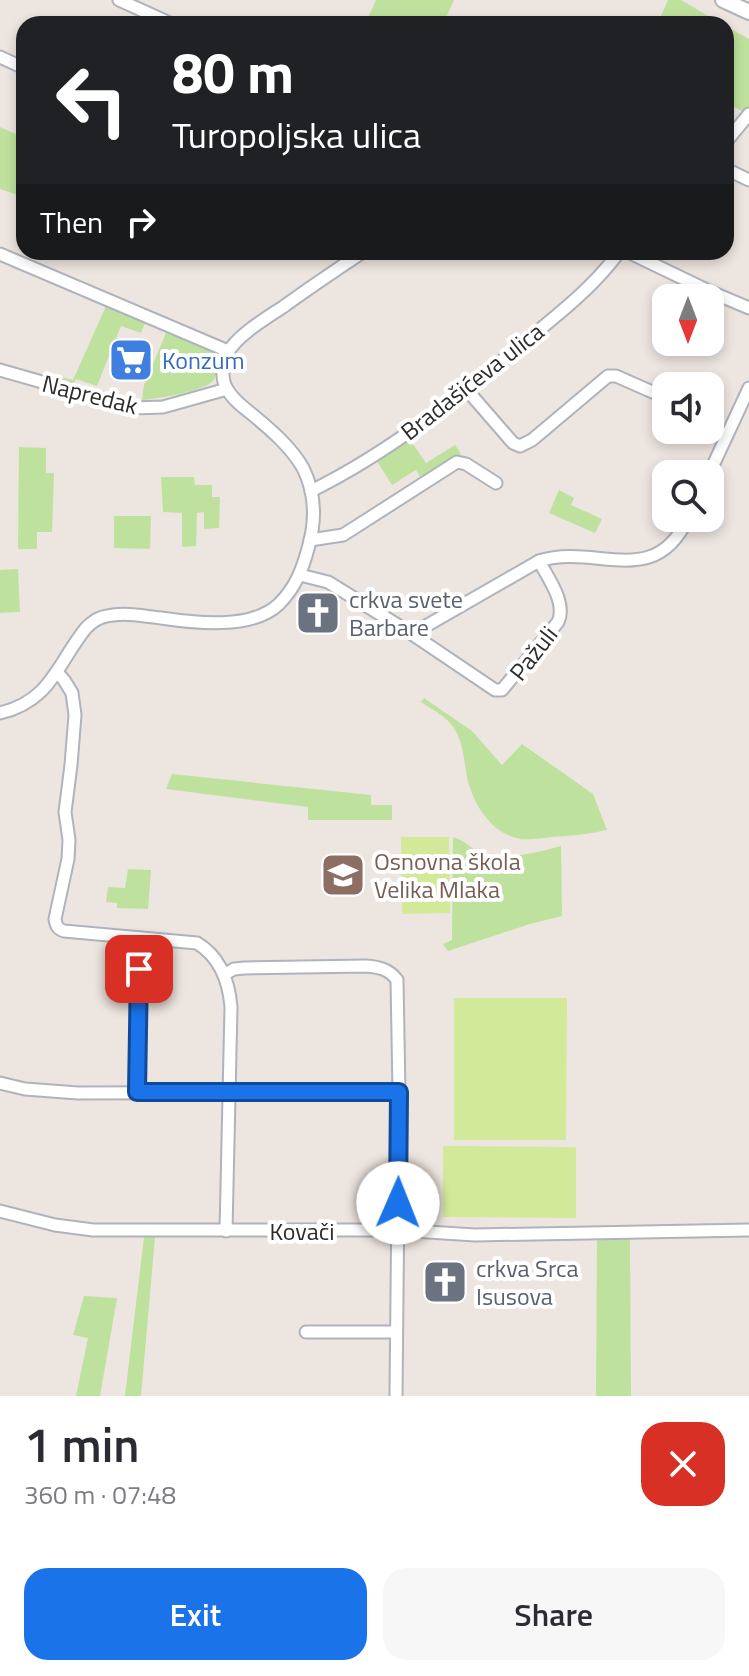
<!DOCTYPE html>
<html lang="en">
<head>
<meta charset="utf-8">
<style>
	:root { --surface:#fff; --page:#f7f7f7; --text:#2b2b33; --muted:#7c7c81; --accent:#1a73e8 }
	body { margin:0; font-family:"Titillium Web",sans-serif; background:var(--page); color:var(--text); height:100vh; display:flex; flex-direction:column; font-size:30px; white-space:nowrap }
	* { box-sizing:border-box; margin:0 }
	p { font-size:26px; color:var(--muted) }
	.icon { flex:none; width:44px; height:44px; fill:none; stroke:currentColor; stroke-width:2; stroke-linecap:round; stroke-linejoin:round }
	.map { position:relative; height:1396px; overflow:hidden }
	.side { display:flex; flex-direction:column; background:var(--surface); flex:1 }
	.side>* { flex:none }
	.banner { position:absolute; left:16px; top:16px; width:718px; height:244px; border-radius:24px; box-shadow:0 4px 12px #0003; background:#202124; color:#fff; overflow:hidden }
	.needle { width:52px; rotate:180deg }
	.buttons { position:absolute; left:652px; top:284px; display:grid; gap:16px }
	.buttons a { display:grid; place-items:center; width:72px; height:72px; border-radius:16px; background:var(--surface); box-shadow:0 4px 12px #0003; font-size:40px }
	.pin { position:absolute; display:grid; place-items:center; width:68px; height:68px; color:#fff; margin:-34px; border-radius:16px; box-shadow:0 4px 12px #0006 }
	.me { position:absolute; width:88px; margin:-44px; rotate:1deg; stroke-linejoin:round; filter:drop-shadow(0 0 6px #0008) }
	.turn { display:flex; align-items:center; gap:28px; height:168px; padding:0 24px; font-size:36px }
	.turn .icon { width:104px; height:104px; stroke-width:2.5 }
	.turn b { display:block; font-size:56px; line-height:68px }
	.then { display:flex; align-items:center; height:76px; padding:0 24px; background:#0003; gap:16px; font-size:30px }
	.round { display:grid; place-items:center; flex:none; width:84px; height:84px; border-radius:24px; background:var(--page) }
	.overview { display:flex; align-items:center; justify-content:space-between; height:136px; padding:0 24px }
	h1 { font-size:48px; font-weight:600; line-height:60px }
	.action { display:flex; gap:16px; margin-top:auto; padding:16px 24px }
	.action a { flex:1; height:92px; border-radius:24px; background:var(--accent); color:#fff; font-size:32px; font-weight:600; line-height:92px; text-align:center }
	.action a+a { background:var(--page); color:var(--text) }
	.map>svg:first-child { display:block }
	.green { fill:#bee29d }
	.pitch { fill:#d2e999 }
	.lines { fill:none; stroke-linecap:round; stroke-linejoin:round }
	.minor-casing { stroke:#afb3bc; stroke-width:15 }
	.secondary-casing { stroke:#afb3bc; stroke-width:18 }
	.minor { stroke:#fff; stroke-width:11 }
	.secondary { stroke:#fff; stroke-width:14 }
	.route-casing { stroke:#114b97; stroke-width:20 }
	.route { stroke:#1a73e8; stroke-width:14 }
	.labels { text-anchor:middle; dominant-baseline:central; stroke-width:8; stroke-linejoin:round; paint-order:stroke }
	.shop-label { font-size:24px; fill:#366cbe; stroke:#fff; text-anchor:start }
	.street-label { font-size:24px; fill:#2c2c2c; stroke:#fff }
	.worship-label { font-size:24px; fill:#5b616d; stroke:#fff; text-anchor:start }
	.education-label { font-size:24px; fill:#785e54; stroke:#fff; text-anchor:start }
</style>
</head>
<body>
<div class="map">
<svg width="749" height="1396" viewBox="0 0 749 1396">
	<rect width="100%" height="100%" fill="#ede5df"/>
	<!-- green -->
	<g class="green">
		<path d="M376,0H454L443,24H365Z"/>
		<path d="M668,0H681L722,24H672L660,18Z"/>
		<path d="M726,26L749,39V108L746,113L726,103Z"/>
		<path d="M0,127L20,136L24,127V197L0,189Z"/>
		<path d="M106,306L145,323L141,333L121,326L97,386L76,379L72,388L58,384L61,377L73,380Z"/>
		<path d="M166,333L215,350C220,357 219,361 217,369C217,372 215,379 213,381C204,391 156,399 142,400L144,385Z"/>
		<path d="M408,437L426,463L455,445L461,454L422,480L416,470L392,485L375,458Z"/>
		<path d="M19,447L46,448V473H54L52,532H37V549H18Z"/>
		<path d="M161,477H194L195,485H212V497H220L219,528L204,529V512L197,513L196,546L182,547V513L163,512Z"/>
		<path d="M559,490L574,498L571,505L602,519L595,533L549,513Z"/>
		<path d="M114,516H151L150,549L114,548Z"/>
		<path d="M18,569L20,612L0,613V570Z"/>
		<path d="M424,698L472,731L502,765L522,744L593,794L607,830C589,834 571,836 552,837C542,838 531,840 521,839C491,834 473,804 467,777C464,760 463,738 451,724C443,715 432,709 421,702Z"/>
		<path d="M172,774L371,795V805H392V820H308V807L166,789Z"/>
		<path d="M453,837C465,840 471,849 482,853C503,861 540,852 561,846L562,916L530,924L448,951L443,944L452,940Z"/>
		<path d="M128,869L151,870L148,909L117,908V903L106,902L108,887L125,888Z"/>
		<path d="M144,1237H155L141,1396H125Z"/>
		<path d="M597,1238L630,1239L631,1396H596Z"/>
		<path d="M84,1296L117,1298L100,1396H76L88,1338L73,1335Z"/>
	</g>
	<!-- pitch -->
	<g class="pitch">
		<path d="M401,837H449L450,913L402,914Z"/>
		<path d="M454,998H567L566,1140H454Z"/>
		<path d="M443,1146L576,1147V1218L443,1217Z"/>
	</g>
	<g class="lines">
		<!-- minor casing -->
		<g class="minor-casing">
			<g id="minor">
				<path d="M119,0L172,24"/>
				<path d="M0,57L24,68"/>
				<path d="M726,142L749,114"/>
				<path d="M726,169L749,180"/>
				<path d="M628,252L711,292L749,308"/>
				<path d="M0,254L228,351"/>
				<path d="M0,370L133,408L163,407L227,389"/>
				<path d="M467,390L513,443L520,446L532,440L608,376H616L666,398"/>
				<path d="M709,474L749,388"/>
				<path d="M311,491C388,453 456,399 522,344C556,316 593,288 619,252"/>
				<path d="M310,540L343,535L457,462L466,464L496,483"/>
				<path d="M300,575L328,582L412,634L539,561C597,543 654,591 688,518"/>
				<path d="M412,634L495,690H502L558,622C567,603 548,578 539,561"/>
				<path d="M57,672L64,680L72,693L75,715L71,765L65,812L69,840L68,859L55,919C56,926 58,929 64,931L197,943C220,957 229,982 231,1007L226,1231"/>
				<path d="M0,713C51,701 57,664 86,628C92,622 98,617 107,616C124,612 144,616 161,618C195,623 252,630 279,604C296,587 303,568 309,545C316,519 315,492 303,468C291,447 271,430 253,415C244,408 233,400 227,389C221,379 222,364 227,354C236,336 266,318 283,307C309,288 336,270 363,252"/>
				<path d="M225,974L234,969L245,968L366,966C379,967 389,969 397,980L399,1092L396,1396"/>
				<path d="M0,1083L25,1089L78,1093L399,1092"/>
				<path d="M137,1092L140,938"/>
				<path d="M0,1211L55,1225L93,1230H397L475,1235L749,1230"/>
				<path d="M306,1332H396"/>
			</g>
		</g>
		<!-- secondary casing -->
		<g class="secondary-casing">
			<path id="secondary" d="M723,0L749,12"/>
		</g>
		<!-- minor -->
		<use href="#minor" class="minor"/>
		<!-- secondary -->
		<use href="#secondary" class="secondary"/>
	</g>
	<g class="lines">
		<!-- route casing -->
		<g class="route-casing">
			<path id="route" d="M139,969L137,1092H399L398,1203"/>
		</g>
		<!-- route -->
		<use href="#route" class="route"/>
	</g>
	<!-- icons -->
	<defs>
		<g id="supermarket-square" transform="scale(2.3)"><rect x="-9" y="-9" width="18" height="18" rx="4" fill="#3f7fe0" stroke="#fff"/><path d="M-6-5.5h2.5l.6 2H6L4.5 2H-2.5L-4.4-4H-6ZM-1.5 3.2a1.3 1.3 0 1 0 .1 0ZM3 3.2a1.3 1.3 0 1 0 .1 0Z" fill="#fff"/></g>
		<g id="church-square" transform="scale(2.3)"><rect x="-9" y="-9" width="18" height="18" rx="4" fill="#6b7280" stroke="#fff"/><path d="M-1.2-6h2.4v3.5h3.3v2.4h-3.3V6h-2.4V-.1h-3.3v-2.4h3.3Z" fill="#fff"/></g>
		<g id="school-square" transform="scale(2.3)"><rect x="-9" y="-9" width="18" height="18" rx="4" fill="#8d6e63" stroke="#fff"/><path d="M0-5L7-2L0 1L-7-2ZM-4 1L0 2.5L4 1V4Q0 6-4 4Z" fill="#fff"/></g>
	</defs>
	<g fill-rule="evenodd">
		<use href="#supermarket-square" x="131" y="360"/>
		<use href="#church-square" x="318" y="613"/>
		<use href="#school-square" x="343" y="875"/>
		<use href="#church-square" x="445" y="1282"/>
	</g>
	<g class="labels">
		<!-- shop labels -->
		<g class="shop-label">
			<text x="162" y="360">Konzum</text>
		</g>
		<!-- street labels -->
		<g class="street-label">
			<text transform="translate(472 381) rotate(-38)">Bradašićeva ulica</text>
			<text transform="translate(90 394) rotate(14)">Napredak</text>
			<text transform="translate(533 653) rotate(-52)">Pažuli</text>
			<text x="302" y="1231">Kovači</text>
		</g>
		<!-- worship labels -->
		<g class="worship-label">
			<text x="349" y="599">crkva svete<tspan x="349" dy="28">Barbare</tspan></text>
			<text x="476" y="1268">crkva Srca<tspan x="476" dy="28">Isusova</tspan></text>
		</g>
		<!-- education labels -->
		<g class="education-label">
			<text x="374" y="861">Osnovna škola<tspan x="374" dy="28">Velika Mlaka</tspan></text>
		</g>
	</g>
</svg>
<div class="buttons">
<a><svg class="needle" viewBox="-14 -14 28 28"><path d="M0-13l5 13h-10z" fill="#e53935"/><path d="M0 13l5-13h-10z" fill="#7c7c81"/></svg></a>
<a><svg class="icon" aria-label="sound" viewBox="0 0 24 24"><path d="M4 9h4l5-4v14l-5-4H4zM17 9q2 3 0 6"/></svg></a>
<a><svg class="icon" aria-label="search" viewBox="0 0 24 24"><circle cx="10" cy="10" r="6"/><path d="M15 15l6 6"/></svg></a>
</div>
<div class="pin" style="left:139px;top:969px;background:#d93025"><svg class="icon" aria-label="arrive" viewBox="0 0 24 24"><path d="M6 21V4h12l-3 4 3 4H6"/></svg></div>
<svg class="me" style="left:398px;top:1203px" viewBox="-20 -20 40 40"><circle r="19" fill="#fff"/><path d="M0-13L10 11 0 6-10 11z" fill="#1a73e8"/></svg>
<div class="banner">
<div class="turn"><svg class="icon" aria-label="left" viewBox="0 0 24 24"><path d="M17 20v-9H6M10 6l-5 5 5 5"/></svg><div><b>80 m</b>Turopoljska ulica</div></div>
<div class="then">Then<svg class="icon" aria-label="right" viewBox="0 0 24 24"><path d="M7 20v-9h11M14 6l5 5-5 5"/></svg></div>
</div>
</div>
<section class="side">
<div class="overview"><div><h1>1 min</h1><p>360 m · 07:48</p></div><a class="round" style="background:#d93025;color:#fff"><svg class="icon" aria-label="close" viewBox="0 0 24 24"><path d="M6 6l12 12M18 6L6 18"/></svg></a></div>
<div class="action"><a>Exit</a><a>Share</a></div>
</section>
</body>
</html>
